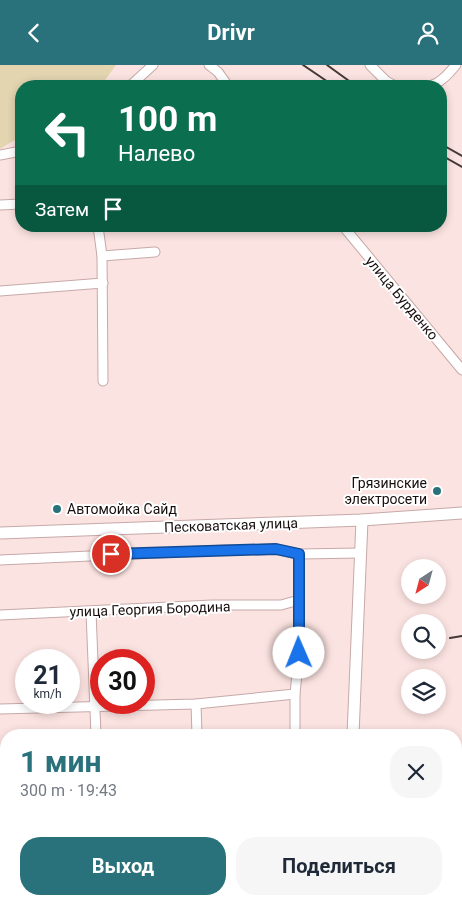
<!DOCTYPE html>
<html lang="ru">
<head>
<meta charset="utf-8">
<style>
	:root { --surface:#fff; --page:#f6f6f7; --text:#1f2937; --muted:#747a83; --accent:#29717b }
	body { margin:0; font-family:Roboto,sans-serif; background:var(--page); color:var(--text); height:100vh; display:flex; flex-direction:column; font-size:19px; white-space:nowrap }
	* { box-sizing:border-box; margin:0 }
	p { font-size:16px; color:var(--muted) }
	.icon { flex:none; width:28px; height:28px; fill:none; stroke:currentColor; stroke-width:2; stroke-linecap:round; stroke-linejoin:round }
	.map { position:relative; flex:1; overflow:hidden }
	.panel { position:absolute; left:0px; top:664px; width:462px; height:176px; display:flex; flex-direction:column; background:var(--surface); border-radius:20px 20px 0 0; box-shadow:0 2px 8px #0003 }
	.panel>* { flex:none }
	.banner { position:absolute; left:15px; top:15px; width:432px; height:152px; border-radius:20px; box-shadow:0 2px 8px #0003; background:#0b6e4f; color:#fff; overflow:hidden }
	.needle { width:32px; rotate:216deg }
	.fabs { position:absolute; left:401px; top:494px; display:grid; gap:10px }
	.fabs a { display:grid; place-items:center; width:45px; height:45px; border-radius:50%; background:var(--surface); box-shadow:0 2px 8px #0003; font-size:25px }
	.speed { position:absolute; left:15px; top:584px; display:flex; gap:10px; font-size:25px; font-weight:700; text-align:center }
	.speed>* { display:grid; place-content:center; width:65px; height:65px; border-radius:50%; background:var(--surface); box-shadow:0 2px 8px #0003; line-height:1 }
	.speed small { font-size:12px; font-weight:400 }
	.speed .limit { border:8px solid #d22; background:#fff; color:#111 }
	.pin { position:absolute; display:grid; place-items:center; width:42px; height:42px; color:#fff; margin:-21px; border:2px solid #fff; border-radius:50%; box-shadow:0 1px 5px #0007 }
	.me { position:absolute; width:55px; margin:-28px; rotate:359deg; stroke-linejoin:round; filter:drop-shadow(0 0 4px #0008) }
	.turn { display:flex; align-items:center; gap:18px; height:105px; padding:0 20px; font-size:22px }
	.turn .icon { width:65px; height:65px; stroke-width:2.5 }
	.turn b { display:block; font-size:35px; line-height:42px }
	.then { display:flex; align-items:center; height:48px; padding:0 20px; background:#0003; gap:10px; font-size:19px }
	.round { display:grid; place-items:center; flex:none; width:52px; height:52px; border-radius:20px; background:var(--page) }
	.headline { display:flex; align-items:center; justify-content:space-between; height:85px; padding:0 20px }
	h1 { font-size:30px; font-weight:700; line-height:38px; color:var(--accent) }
	.cta { display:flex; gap:10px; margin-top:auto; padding:10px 20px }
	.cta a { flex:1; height:58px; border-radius:20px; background:var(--accent); color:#fff; font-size:20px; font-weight:700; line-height:58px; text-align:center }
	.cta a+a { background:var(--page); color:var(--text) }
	header { display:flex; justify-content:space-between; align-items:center; height:65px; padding:0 20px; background:var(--accent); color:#fff; font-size:22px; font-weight:700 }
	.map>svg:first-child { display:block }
	.green { fill:#e2d5b0 }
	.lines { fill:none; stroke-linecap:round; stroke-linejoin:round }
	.minor-casing { stroke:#c6a9a8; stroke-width:11 }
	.major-casing { stroke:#c6a9a8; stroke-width:13 }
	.minor { stroke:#fff; stroke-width:9 }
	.major { stroke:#fff; stroke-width:11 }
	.rail { stroke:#453938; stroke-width:2 }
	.route-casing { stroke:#114b97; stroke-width:12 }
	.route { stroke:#1a73e8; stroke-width:9 }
	.poi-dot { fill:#29717b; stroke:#fff; stroke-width:2 }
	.labels { text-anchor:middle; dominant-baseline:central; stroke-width:4; stroke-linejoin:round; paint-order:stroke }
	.street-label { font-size:14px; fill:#180e0e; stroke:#fff }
	.poi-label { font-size:14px; fill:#180e0e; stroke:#fff; text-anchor:end }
</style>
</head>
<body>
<header><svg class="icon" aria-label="back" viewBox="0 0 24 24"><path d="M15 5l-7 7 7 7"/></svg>Drivr<svg class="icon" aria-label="person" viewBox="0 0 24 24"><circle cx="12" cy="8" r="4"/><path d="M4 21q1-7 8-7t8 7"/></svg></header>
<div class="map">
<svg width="462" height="839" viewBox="0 0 462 839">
	<rect width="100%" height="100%" fill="#fbe3e1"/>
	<!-- green -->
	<path class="green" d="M0,0H116L103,18L98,21H21V71L0,84Z"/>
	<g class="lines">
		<!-- minor casing -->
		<g class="minor-casing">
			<g id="minor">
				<path d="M209,0L218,7L228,21"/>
				<path d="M370,0L386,16L395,21"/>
				<path d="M130,21L153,0"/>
				<path d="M429,21C440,19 449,8 456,0"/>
				<path d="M0,90L21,86"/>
				<path d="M0,140L21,139"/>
				<path d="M98,161L102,191L103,316"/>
				<path d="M343,161L462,305"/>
				<path d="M102,191L155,187"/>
				<path d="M0,226L103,218"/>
				<path d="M0,495L225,485L275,484L299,489L361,488"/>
				<path d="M91,547L96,670"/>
				<path d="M0,550L212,540H281L299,535"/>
				<path d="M196,639L197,670"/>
				<path d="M0,644L196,639L295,629"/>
				<path d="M295,670V629L299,588V489"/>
				<path d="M0,773H6"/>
				<path d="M285,839L286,834"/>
			</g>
		</g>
		<!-- major casing -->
		<g class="major-casing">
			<g id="major">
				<path d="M0,468L362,455L462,448"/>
				<path d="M353,670L362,455"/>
				<path d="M347,839V834"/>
			</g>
		</g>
		<!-- minor -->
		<use href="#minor" class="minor"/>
		<!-- major -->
		<use href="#major" class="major"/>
		<!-- rail -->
		<g class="rail">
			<path d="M303,0L334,21"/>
			<path d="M327,0L356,21"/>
			<path d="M441,79L462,91"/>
			<path d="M441,90L462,102"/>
			<path d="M450,573L462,571"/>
		</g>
	</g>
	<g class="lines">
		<!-- route casing -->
		<g class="route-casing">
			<path id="route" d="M111,489L276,484L299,489V588"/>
		</g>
		<!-- route -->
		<use href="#route" class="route"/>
	</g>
	<!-- markers -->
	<g class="poi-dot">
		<circle cx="437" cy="426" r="5"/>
		<circle cx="57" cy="444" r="5"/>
	</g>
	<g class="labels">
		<!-- street labels -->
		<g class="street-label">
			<text transform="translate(402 233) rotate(50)">улица Бурденко</text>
			<text transform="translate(231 460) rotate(-2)">Песковатская улица</text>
			<text transform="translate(150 544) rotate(-2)">улица Георгия Бородина</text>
		</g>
		<!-- poi labels -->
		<g class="poi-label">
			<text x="427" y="418">Грязинские<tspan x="427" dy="16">электросети</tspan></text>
			<text x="67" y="444" text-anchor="start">Автомойка Сайд</text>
		</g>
	</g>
</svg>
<div class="fabs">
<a><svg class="needle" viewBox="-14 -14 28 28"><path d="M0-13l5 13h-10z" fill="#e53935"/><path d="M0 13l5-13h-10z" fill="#747a83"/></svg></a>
<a><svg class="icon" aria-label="search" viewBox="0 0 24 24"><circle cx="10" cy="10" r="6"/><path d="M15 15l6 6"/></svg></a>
<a><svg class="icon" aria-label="layers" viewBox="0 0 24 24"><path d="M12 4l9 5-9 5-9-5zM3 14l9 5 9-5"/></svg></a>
</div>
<div class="speed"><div>21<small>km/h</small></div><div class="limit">30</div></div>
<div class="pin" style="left:111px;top:489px;background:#d93025"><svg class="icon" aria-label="arrive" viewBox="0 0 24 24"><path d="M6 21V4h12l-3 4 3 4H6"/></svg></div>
<svg class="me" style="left:299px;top:588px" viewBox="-20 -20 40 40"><circle r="19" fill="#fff"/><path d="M0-13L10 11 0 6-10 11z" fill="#1a73e8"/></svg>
<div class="banner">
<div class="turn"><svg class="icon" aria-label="left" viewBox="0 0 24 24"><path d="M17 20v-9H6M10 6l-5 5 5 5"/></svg><div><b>100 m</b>Налево</div></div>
<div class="then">Затем<svg class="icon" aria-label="arrive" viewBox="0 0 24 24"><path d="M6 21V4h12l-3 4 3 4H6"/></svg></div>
</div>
<section class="panel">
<div class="headline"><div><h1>1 мин</h1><p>300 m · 19:43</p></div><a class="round"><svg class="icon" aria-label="close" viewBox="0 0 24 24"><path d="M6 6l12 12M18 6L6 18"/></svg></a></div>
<div class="cta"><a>Выход</a><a>Поделиться</a></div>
</section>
</div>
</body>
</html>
